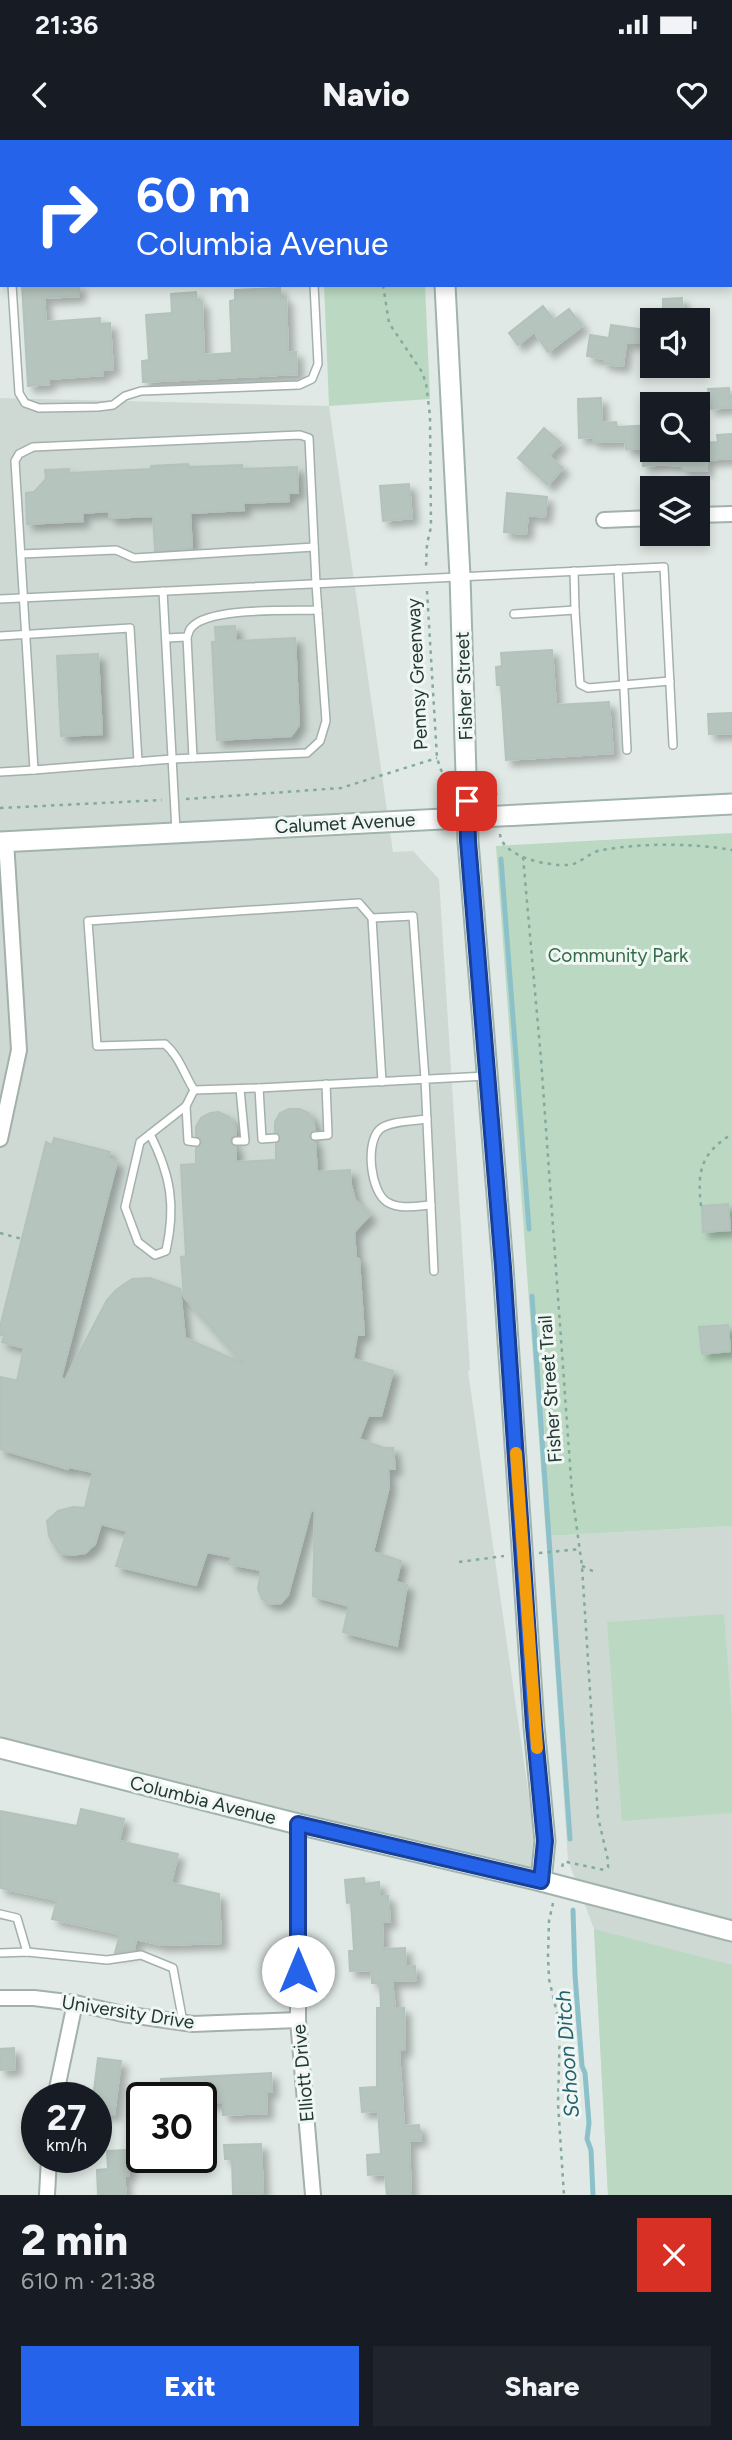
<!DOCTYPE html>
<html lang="en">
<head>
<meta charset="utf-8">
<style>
	:root { --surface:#171b24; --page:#20242c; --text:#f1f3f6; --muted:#9ea1a6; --accent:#2563eb }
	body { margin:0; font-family:Figtree,sans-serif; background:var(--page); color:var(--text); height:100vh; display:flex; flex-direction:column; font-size:26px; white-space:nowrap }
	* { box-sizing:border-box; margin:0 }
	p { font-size:23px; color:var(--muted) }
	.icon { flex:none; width:38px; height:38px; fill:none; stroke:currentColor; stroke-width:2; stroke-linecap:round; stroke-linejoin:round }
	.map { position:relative; height:2055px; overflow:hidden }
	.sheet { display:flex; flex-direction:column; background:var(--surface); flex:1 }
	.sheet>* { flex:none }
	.guide { position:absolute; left:0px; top:0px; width:733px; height:147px; box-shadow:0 4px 10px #0003; background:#2563eb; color:#fff; overflow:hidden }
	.buttons { position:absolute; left:640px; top:168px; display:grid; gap:14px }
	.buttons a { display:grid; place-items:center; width:70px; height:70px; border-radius:0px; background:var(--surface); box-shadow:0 4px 10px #0003; font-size:35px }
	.speed { position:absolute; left:21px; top:1942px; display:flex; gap:14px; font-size:35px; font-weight:700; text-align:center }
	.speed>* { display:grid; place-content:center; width:91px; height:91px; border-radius:50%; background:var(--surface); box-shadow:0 4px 10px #0003; line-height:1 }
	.speed small { font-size:18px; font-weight:400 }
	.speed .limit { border:4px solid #111; border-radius:10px; background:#fff; color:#111 }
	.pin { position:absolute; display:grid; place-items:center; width:60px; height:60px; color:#fff; margin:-30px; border-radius:14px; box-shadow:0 4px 10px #0006 }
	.me { position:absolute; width:77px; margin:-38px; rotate:0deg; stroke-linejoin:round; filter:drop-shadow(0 0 5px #0008) }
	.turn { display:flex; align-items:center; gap:24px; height:147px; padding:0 21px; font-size:32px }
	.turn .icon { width:91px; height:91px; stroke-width:2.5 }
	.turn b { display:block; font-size:49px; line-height:60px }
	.round { display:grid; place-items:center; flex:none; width:74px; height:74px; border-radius:0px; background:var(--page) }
	.summary { display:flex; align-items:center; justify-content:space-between; height:119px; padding:0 21px }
	h1 { font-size:42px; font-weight:800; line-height:52px }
	.action { display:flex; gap:14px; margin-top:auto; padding:14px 21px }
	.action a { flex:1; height:80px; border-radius:0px; background:var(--accent); color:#fff; font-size:28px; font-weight:800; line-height:80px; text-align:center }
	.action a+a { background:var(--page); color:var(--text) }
	.status { display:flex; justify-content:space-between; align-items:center; height:49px; padding:0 35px; background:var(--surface); direction:ltr }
	.status svg { height:19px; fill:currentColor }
	header { display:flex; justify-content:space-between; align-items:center; height:91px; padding:0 21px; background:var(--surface); font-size:32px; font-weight:800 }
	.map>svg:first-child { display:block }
	.built { fill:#ced9d4 }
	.green { fill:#bbd9c2 }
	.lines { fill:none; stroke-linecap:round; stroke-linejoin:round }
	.stream { stroke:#8dc1ca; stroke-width:5 }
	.building { fill:#b6c4be; stroke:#b3c2bc; stroke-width:2; filter:url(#shadow) }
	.lane-casing { stroke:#a3b0ac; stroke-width:10 }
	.street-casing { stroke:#a3b0ac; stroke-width:18 }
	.secondary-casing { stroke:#a0b4ad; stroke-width:23 }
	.path { stroke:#83aa9d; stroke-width:2.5; stroke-dasharray:3.5 5; stroke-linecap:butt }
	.lane { stroke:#fff; stroke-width:7 }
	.street { stroke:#fff; stroke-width:14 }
	.secondary { stroke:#fff; stroke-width:19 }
	.route-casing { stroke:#184099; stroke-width:18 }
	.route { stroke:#2563eb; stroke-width:12 }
	.slow { stroke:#f59e0b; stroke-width:12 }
	.labels { text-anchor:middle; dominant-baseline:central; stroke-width:6; stroke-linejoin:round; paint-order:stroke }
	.street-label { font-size:19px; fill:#223832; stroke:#f0f6f3 }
	.park-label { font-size:19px; fill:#316b46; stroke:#f0f6f3 }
	.water-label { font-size:21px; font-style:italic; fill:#23626d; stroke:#f0f6f3 }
</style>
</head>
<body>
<div class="status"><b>21:36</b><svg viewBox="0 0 49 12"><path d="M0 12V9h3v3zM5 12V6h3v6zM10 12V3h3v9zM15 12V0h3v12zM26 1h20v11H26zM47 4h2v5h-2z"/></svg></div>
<header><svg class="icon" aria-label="back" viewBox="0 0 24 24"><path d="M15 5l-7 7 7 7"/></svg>Navio<svg class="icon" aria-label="heart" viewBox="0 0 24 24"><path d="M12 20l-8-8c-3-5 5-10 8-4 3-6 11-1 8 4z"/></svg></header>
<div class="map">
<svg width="732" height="2055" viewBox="0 0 732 2055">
	<defs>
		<filter id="shadow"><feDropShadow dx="6" dy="6" stdDeviation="3.5" flood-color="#0004"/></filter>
	</defs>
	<rect width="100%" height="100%" fill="#e0e9e5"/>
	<!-- built -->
	<g class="built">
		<path d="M0,258L329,266L393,712L413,711L439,739L470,1230L468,1231L541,1741L0,1605Z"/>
		<path d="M732,1386V2055H608L594,1789L568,1720L546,1396Z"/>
	</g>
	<!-- green -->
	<g class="green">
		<path d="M324,145H425L430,259L329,266Z"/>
		<path d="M732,693V1386L546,1396L496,706Z"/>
		<path d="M724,1474L732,1580V1673L622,1681L607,1482Z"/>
		<path d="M594,1789L732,1825V2055H608Z"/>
	</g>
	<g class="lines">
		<!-- stream -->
		<g class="stream">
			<path d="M501,719L529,1089"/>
			<path d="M532,1156L570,1699"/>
			<path d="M573,1770L575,1835L582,1926L585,1933L589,1983L587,1999L591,2010L593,2055"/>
		</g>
	</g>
	<!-- building -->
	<g class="building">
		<path d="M22,145H79V156L44,158L46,182L100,178V184L110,183L113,229L103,230V235L48,239L49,244L28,246Z"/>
		<path d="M280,148L281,158H286L288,213L296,212L297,234L143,242L142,221L149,220L146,175L172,173L171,154L196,152L197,163L202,162L204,215L232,213L230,161L235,160V150Z"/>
		<path d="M682,158L683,180H663V159Z"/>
		<path d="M543,166L554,180L569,169L582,186L548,212L534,192L518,205L509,193Z"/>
		<path d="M611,185L653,191V202L626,203L623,226L604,224V219L587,216L590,195L609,198Z"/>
		<path d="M729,248L731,267L710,269L708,249Z"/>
		<path d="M601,258L602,283L616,282L617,287L653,285V308L626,309L625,301L593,302V297L579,298L578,259Z"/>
		<path d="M544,288L561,303L549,316L563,328L548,345L518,318Z"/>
		<path d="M732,294V318L706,320L707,331H682V325L670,326V324L643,326L642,310H698V303L718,302L717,295Z"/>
		<path d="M188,324L189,327L242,325V329L297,327L298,353H288L289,361L243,363L244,370L190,373L192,408L155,411L153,376L110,378L109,371L82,373L83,381L27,384L26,353L34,352L46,339L45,330L69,329V333L151,329V326Z"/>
		<path d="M409,344L412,378L383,381L380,346Z"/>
		<path d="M507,353L547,357L545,377L528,375L526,394L504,392Z"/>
		<path d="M235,486L236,501L295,498L299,585L291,596L217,600L212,502H216L215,487Z"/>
		<path d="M552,510L556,565L609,562L613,613L506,620L501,545H497L496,527L502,526L501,513Z"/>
		<path d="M98,514L102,594L61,596L57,516Z"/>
		<path d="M732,573V593L709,594L708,574Z"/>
		<path d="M289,969H300L308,973L313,981L315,990L310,993L309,997L315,1002L317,1032L350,1030L351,1045L355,1060L370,1075L354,1092L356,1118L359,1119L364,1195H357L353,1219L393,1231L381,1276H368L359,1299L384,1308H393L395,1329H388L389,1347L373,1412L401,1421L396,1442L407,1445L397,1506L343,1492L349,1466L313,1456L315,1371L311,1370L288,1455L281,1463L271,1464L262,1459L258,1449L261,1430L229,1424L232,1417L207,1412L196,1445L116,1426L127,1391L101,1384L95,1404L85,1413L72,1415L59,1413L49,1396L47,1381L58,1371L73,1367L85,1368L93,1332L69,1327L68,1329L0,1309L1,1237L17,1241L24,1208L2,1202L5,1195H0V1187L46,1002L52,1005L54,998L110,1012L107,1017L117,1022L61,1238L65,1240L107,1160L116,1150L132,1139L150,1138L180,1149L185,1198L244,1224L184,1157L181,1117L186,1116L181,1025L196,1024V1008L200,1006L202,1002L200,998L196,996V987L201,978L210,973L219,972L229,977L235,987L236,995L231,997L230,1002L236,1007V1022L276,1020V1004L281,998L280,994L275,992V982L280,973Z"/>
		<path d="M728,1064L730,1090L703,1092L702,1066Z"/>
		<path d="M728,1185L730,1211L702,1214L699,1187Z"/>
		<path d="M81,1669L124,1679L119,1701L178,1714L171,1743L219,1754L221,1803L162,1805L136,1799L134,1810L115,1813L120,1794L52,1779L57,1760L0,1748V1671L77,1686Z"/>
		<path d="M364,1738L365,1744L379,1742L380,1756H388L390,1782H382L383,1809L405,1808L406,1827L415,1826L416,1840L392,1841L395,1868H404L405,1910H399L404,1986L419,1985L421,2000L409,2001L411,2055H387L385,2034L368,2035L367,2015L381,2014L378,1971L362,1972L360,1948L377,1947V1868H381L380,1843H372L371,1830L350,1831L349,1811H354L351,1762L347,1763L345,1740Z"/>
		<path d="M14,1908L15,1929L0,1930V1909Z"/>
		<path d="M98,1918L121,1921L114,1975L96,1972V1958H93Z"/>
		<path d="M271,1933L272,1952H266L267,1973L223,1975V1963H201V1958H162L161,1939Z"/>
		<path d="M261,2004L263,2053L233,2054L232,2019H225L224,2005Z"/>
		<path d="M128,2010L129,2036H124L126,2055H98L97,2030L108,2029L107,2011Z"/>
	</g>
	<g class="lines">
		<!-- lane casing -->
		<g class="lane-casing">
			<g id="lane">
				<path d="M53,0V2"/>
				<path d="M293,0V2"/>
				<path d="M12,145L19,253L25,263L39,268L98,267L113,265L125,256L141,251L299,245L312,239L318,224L314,145"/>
				<path d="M300,295L309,298L316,444L326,581L320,601L307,613L172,619L34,630L15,321L19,314L33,307Z"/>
				<path d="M21,414L116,410L134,418L314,407"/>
				<path d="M618,429L627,610"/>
				<path d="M574,431L575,470"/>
				<path d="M163,451L176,691"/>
				<path d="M0,459L664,427L673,605"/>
				<path d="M514,474L575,470L580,544L588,548L670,541"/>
				<path d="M0,496L130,488L138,622"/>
				<path d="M187,497L193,618"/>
				<path d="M166,498L187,497C189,493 189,489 192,487C209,467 291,471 318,470"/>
				<path d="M0,632L34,630"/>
				<path d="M372,778L382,942"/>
				<path d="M259,948L262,999L275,998"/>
				<path d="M194,950L186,966L188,1001L196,1002"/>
				<path d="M427,979C414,981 388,981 379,990C365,1005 371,1052 387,1062C400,1070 417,1066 431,1065"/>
				<path d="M150,994C171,1036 176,1066 166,1111L155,1115L138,1102L125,1067L140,1002L186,966"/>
				<path d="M315,996L328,995L326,944"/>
				<path d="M236,1001H245L240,949"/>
				<path d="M434,1131L425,939L413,776L372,778L359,763L88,781L97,906L165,904C179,916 184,934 194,950L259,948L486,936"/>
				<path d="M0,1774L17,1778L27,1812"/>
				<path d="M0,1813L27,1812L107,1820L141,1815L173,1828L183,1882"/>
			</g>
		</g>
		<!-- street casing -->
		<g class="street-casing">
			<g id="street">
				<path d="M171,0V2"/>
				<path d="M698,375L732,374"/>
				<path d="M604,380L653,378"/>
				<path d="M0,999L19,910L6,701"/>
				<path d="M298,1684V1880L313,2055"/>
				<path d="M0,1858H34L75,1863L123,1874L193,1884L298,1880"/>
				<path d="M55,1958L75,1863"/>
				<path d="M47,2055L49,2018"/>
			</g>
		</g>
		<!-- secondary casing -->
		<g class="secondary-casing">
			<g id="secondary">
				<path d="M437,0L438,2"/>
				<path d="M445,145L460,436L468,701L503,1127L534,1586L545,1701L541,1741"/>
				<path d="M0,702L732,664"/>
				<path d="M0,1608L298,1684L541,1741L732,1791"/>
			</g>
		</g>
		<!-- path -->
		<g class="path">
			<path d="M372,0V2"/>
			<path d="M383,145L389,183L422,232L426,243L430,276L431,387L427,404L426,427"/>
			<path d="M427,451L437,618L441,630L448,641"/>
			<path d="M484,646H495L497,659"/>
			<path d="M186,659L341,648L437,618"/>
			<path d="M0,668L162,660"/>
			<path d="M500,694C502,717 548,726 568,725C581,724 589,712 602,710C641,703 694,703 732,710"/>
			<path d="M523,717L541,919L572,1353L582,1426L598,1677L608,1720V1727L604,1730L567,1722H563L562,1729"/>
			<path d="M701,1066C697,1031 701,1013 732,994"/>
			<path d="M0,1093L22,1099"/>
			<path d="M539,1413L581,1409"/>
			<path d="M459,1422L504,1416"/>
			<path d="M582,1426L595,1432"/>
			<path d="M553,1763L549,1781L548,1816L549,1839L560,1886L558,1964L564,2055"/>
		</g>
		<!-- lane -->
		<use href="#lane" class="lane"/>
		<!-- street -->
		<use href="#street" class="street"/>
		<!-- secondary -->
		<use href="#secondary" class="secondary"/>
	</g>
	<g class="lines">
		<!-- route casing -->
		<g class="route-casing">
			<path id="route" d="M298,1831V1684L541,1741L545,1701L534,1586L503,1127L468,701L467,661"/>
		</g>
		<!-- route -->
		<use href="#route" class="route"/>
		<!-- slow -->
		<path class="slow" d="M516,1313L537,1608"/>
	</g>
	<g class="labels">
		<!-- street labels -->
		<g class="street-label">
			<text transform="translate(417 534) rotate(-93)">Pennsy Greenway</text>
			<text transform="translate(464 546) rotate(-92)">Fisher Street</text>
			<text transform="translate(345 683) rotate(-3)">Calumet Avenue</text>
			<text transform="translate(550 1249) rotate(-94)">Fisher Street Trail</text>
			<text transform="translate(203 1660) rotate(14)">Columbia Avenue</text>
			<text transform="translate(128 1872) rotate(9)">University Drive</text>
			<text transform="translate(303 1933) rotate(-95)">Elliott Drive</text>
		</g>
		<!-- park labels -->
		<g class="park-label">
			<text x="618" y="815">Community Park</text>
		</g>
		<!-- water labels -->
		<g class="water-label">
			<text transform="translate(567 1914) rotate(-94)">Schoon Ditch</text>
		</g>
	</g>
</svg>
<div class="buttons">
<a><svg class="icon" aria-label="sound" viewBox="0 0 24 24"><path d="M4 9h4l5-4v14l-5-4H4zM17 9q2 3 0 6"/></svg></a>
<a><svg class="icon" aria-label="search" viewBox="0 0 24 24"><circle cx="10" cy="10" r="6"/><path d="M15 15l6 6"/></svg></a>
<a><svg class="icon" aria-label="layers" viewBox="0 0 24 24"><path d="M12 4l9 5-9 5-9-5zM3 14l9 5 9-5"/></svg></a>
</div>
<div class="speed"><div>27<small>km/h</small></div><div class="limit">30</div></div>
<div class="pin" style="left:467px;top:661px;background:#d93025"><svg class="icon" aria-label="arrive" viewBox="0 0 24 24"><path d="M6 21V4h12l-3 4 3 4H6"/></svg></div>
<svg class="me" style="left:298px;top:1831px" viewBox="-20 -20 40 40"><circle r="19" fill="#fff"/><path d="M0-13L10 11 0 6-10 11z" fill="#2563eb"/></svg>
<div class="guide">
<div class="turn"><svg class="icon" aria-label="right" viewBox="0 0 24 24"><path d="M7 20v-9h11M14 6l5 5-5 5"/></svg><div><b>60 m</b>Columbia Avenue</div></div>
</div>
</div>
<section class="sheet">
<div class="summary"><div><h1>2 min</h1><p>610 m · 21:38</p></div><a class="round" style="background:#d93025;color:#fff"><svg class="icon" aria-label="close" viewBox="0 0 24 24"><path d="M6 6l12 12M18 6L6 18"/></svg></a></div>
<div class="action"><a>Exit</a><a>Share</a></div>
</section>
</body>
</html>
